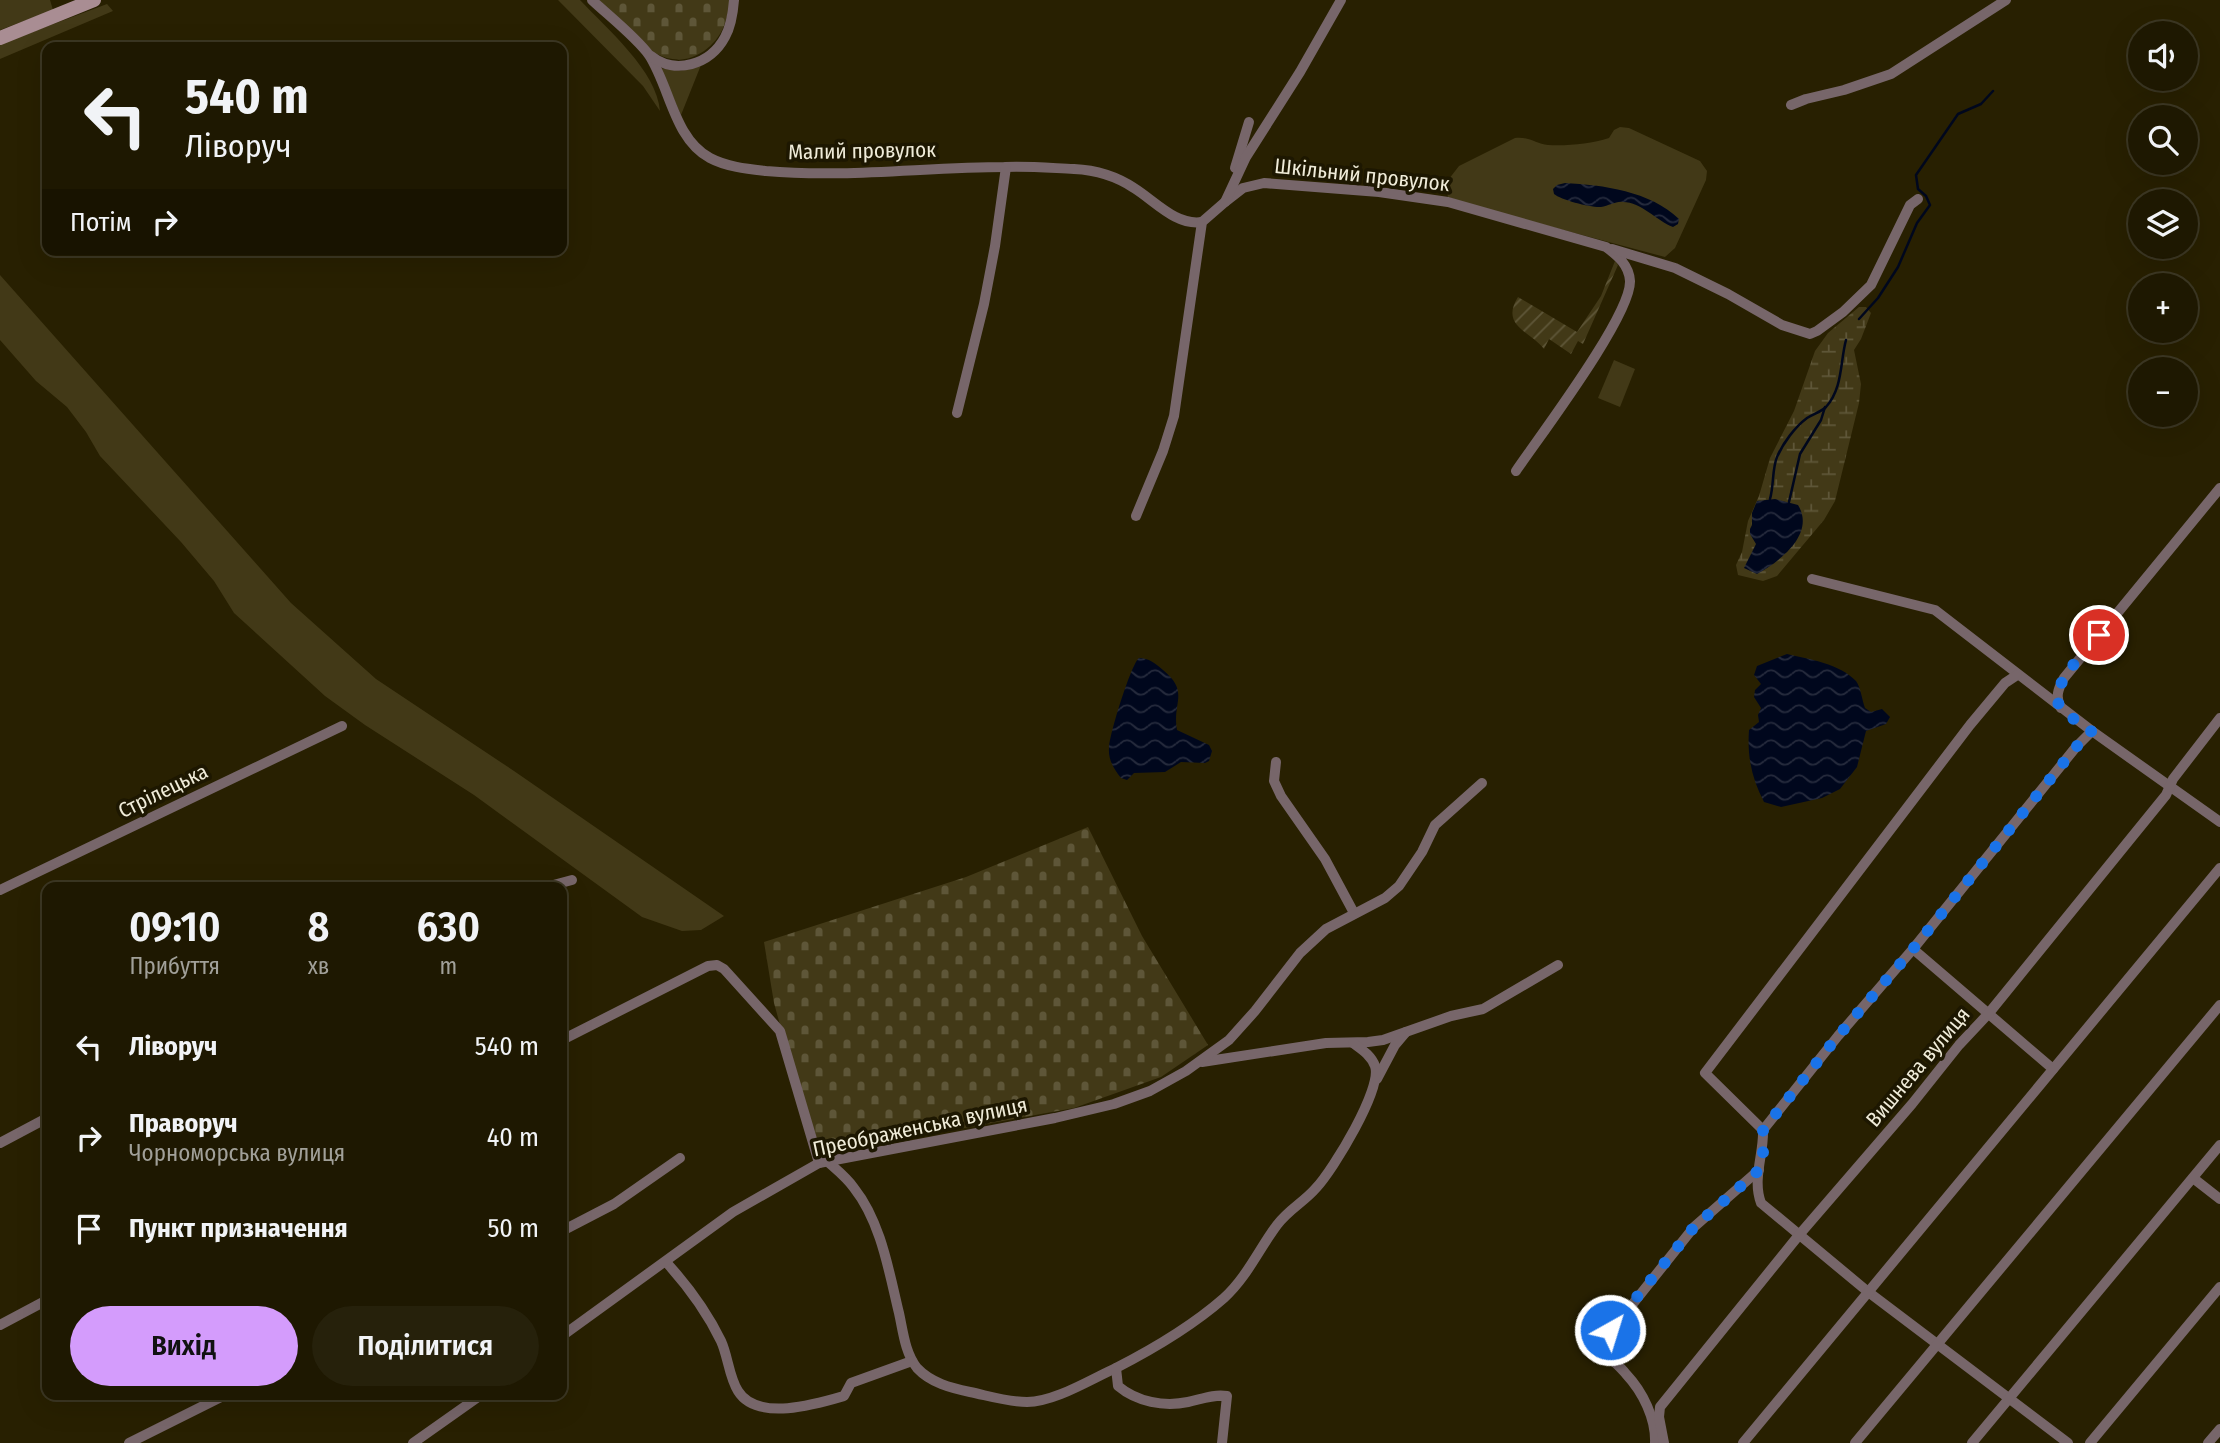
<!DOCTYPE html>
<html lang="uk">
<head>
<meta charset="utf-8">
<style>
	:root { --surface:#1e1801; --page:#26210b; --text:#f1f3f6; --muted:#a1a099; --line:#3c3723; --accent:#d49cfc }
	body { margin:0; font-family:"Fira Sans Condensed",sans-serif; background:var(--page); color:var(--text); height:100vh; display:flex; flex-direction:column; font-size:26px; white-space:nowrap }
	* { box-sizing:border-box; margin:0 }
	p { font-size:23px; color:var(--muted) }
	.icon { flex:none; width:38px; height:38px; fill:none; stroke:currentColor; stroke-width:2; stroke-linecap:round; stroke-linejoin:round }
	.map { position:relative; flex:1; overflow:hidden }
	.details { position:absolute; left:42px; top:882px; width:525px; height:518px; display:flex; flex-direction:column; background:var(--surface); border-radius:14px; box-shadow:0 7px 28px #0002,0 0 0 2px var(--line) }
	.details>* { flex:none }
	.guide { position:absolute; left:42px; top:42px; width:525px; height:214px; border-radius:14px; box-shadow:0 7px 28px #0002,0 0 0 2px var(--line); background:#1e1801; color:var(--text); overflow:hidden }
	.controls { position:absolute; left:2128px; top:21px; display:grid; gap:14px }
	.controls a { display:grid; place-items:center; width:70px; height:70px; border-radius:50%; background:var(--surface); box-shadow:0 7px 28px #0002,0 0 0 2px var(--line); font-size:35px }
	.pin { position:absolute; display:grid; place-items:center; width:60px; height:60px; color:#fff; margin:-30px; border:4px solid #fff; border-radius:50%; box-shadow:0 2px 7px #0007 }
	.me { position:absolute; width:77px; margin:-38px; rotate:39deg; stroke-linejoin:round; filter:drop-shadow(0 0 5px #0008) }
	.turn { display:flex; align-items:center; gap:24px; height:147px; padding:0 28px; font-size:32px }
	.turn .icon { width:91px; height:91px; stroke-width:2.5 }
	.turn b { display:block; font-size:49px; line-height:60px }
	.then { display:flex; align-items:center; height:66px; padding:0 28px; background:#0003; gap:14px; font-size:26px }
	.eta { display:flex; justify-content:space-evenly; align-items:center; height:119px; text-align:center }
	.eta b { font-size:42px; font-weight:600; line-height:49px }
	.action { display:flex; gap:14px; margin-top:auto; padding:14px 28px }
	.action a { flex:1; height:80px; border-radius:42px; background:var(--accent); color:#111; font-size:28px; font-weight:600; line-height:80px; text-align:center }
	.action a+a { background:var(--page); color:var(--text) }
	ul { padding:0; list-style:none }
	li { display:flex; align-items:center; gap:21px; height:91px; padding:0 28px }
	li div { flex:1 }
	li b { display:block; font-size:26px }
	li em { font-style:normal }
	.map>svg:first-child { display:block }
	.grass { fill:#423917 }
	.wetland { fill:url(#wetland-marsh) }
	.cemetery { fill:url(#cemetery-stones) }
	.garden { fill:url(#garden-furrows) }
	.water { fill:url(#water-waves) }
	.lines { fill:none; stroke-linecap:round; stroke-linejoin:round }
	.stream { stroke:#00071d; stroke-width:2.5 }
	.street { stroke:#77666a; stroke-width:10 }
	.secondary { stroke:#a98d93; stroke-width:14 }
	.route { stroke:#1a73e8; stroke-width:12; stroke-dasharray:0 21.6 }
	.labels { text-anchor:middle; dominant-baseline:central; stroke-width:7; stroke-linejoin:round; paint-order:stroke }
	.street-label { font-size:21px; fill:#f0ecd9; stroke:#1d1701 }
</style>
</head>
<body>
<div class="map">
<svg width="2220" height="1443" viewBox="0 0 2220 1443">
	<defs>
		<pattern id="wetland-marsh" width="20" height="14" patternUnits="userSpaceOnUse" patternTransform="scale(1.75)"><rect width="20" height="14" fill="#423917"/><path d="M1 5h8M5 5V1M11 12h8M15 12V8" fill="none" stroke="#5e5638"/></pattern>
		<pattern id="cemetery-stones" width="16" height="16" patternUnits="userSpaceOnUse" patternTransform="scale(1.75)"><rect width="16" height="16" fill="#423917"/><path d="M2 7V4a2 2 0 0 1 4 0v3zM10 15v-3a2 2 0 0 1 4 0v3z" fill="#5e5638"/></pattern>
		<pattern id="garden-furrows" width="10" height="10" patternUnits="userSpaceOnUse" patternTransform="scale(1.75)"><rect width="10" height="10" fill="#423917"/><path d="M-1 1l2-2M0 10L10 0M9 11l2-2" fill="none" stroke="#5e5638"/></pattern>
		<pattern id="water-waves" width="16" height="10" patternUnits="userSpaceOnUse" patternTransform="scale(1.75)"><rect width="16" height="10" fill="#00071d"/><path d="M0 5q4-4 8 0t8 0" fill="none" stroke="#262b3d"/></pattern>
	</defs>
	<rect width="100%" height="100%" fill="#282001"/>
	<!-- grass -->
	<g class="grass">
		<path d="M0,0H50L53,10L0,30Z"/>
		<path d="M558,0H580C607,29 657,71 660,111L643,86Z"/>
		<path d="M107,4L113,11L0,59V44Z"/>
		<path d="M701,65L681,115L660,68L680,71Z"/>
		<path d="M1620,127L1629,128L1700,161L1707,171L1706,180L1675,248L1665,257L1469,205L1448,197L1445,184L1459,166L1515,138C1528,136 1536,144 1548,145C1567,146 1591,144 1609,138L1614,130Z"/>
		<path d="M0,275L291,603L376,679L514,771L724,916L701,930L682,931L642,917L474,795L365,725L325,696L234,613L214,581L181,542L100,456L86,432L67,407L36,381L0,340Z"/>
		<path d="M1614,360L1635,369L1620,407L1598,398Z"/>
	</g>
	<!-- wetland -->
	<path class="wetland" d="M1859,307H1866L1871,313L1861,339L1854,350L1861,384L1859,403L1835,501L1824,520L1777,576L1763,581L1738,575L1736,565L1742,552L1748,521L1759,496L1770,458L1794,411L1815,351L1828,333Z"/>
	<!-- cemetery -->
	<g class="cemetery">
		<path d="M599,0H730C727,22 722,38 704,51C661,80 627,28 599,0Z"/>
		<path d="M1088,827L1142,936L1208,1045L1161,1077L1074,1108L816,1155L774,1003L764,942L966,877Z"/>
	</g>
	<!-- garden -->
	<path class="garden" d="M1615,261L1618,265L1583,344L1578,341L1571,354L1549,339L1544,349C1530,331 1500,326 1518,297L1577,332L1601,296Z"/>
	<!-- water -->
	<g class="water">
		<path d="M1565,183C1603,185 1650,191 1679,219L1678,224L1673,227C1657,221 1641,202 1623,202C1616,201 1609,206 1601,207C1592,208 1561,200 1554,194L1553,189L1557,185Z"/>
		<path d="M1775,499L1798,505C1816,534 1779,562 1757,574L1744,568L1756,544L1750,534V529L1752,525V513L1757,501Z"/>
		<path d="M1787,654C1809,659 1840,664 1856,681C1861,688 1862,700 1865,708L1871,712L1882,709L1890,717L1886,724L1866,731L1857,767L1840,789L1822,798L1781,807L1764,802C1752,779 1747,757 1749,730L1759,722L1758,715L1761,708L1754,697L1755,690L1761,684L1754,675L1757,666Z"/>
		<path d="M1139,658C1149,658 1155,663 1163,670C1190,692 1172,702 1177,730L1209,745L1212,751L1209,761L1205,763L1181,762L1165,772L1134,773L1127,780L1121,778C1114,769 1108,760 1109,748C1109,736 1131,664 1139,658Z"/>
	</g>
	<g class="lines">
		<!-- stream -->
		<g class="stream">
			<path d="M1859,319L1878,298L1898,267L1917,223L1930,205L1926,196L1918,189L1916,175L1958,114L1981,104L1993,91"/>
			<path d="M1770,499C1774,485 1772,469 1777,457C1783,443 1795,427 1807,418C1813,414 1821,412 1826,407C1843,388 1840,362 1846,340"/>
			<path d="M1789,502L1800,454L1821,420L1825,407"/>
		</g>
		<!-- street -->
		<g class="street">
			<path d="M592,0C608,15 637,38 649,55C670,87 674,139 710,158C727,167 748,169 766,171C846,178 926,167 1005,167C1028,166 1051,168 1074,169C1095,170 1116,176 1134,188C1155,201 1176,226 1202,222"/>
			<path d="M651,56C675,75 710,65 725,37C731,26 733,13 734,0"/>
			<path d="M1791,105L1806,99L1844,90L1891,74L2006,0"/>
			<path d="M1235,168L1249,122"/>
			<path d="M1225,202L1243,188L1264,183L1379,192L1448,202L1606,247C1618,256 1629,265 1630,281C1631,316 1539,437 1516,471"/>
			<path d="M1612,249L1675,268L1728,294L1782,325L1810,334L1817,331L1843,312L1871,285L1910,205L1918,199"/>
			<path d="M957,413L984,304L995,246L1006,167"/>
			<path d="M1136,516L1163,451L1174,416L1202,222L1225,202L1246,157L1300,72L1341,0"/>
			<path d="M1812,579L1935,610L2092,731L2220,822"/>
			<path d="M2017,675L2005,683L1970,725L1705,1073L1763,1130C1764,1154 1752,1179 1761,1203L1867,1291L2068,1443"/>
			<path d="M2061,708C2055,697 2058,689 2064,678L2220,488"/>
			<path d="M1276,762L1274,781L1281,796L1325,859L1354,913"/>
			<path d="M546,887L572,880"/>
			<path d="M0,890L342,726"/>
			<path d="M1913,949L2053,1069"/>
			<path d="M562,1040L708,966L717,965L724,969L780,1031L819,1163"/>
			<path d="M1202,1062L1326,1043L1368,1042L1383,1040L1451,1016L1483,1009L1558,965"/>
			<path d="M1377,1079L1395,1045L1406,1032"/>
			<path d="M1763,1130L1838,1036L1913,949L2076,747L2092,731"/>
			<path d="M0,1143L47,1118"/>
			<path d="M828,1162C837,1170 847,1178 854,1188C881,1222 889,1272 899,1313C903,1331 905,1353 917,1368C931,1383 951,1388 970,1392C989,1396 1008,1402 1027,1402C1055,1402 1091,1379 1116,1368"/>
			<path d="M2193,1178L2220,1199"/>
			<path d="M562,1231L614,1204L680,1158"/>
			<path d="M666,1262C687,1285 707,1312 721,1341C728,1356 729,1377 738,1391C757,1422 817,1404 844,1396L851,1383L912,1361"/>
			<path d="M0,1325L47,1300"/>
			<path d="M562,1336L733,1212L819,1163L1055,1118L1114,1104L1150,1091L1186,1071L1229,1040L1255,1011L1300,953L1326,929L1385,898L1399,886L1422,852L1435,825L1482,783"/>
			<path d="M129,1443L225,1395"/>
			<path d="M413,1443L481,1395"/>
			<path d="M1222,1443L1227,1396C1213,1394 1202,1399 1188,1402C1164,1407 1137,1402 1118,1386L1116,1368C1155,1348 1191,1327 1224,1298C1247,1277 1259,1249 1277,1225C1288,1210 1304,1202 1316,1188C1333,1170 1383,1088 1375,1066C1371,1055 1361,1049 1353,1043"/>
			<path d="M1655,1443C1656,1419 1643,1392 1626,1374C1619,1365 1610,1359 1603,1350L1604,1340L1694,1227L1759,1170"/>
			<path d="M1664,1443L1659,1417L1660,1407L1799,1235L1912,1104L1959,1045L1989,1013L2166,795L2173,779L2220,718"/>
			<path d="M1743,1443L2220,868"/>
			<path d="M1855,1443L2220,1005"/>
			<path d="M1972,1443L2220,1145"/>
			<path d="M2090,1443L2220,1287"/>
			<path d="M2208,1443L2220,1429"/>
		</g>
		<!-- secondary -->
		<path class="secondary" d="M0,38L94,0"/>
	</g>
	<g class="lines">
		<!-- route -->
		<path class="route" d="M1610,1330L1694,1227L1759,1170L1763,1153V1130L1838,1036L1913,949L2076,747L2092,732C2082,724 2069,717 2061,708C2045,689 2087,650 2099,635"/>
	</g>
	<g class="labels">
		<!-- street labels -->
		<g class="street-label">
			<text transform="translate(862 151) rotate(-1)">Малий провулок</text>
			<text transform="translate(1362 175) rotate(6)">Шкільний провулок</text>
			<text transform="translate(163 791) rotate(-26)">Стрілецька</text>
			<text transform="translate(1918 1067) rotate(-50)">Вишнева вулиця</text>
			<text transform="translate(920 1127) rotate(-12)">Преображенська вулиця</text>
		</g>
	</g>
</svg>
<div class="controls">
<a><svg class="icon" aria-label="sound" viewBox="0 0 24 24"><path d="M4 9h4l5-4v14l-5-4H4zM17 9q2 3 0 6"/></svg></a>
<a><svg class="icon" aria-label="search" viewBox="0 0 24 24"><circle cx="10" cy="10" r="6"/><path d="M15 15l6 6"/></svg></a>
<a><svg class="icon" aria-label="layers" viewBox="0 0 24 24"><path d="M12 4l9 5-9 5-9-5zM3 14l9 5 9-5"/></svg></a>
<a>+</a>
<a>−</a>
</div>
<div class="pin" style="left:2099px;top:635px;background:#d93025"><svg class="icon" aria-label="arrive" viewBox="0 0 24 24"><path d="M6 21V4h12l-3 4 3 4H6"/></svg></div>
<svg class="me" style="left:1610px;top:1330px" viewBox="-20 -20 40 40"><circle r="17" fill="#1a73e8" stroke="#fff" stroke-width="3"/><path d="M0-11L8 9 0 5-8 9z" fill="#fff"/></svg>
<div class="guide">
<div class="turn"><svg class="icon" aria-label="left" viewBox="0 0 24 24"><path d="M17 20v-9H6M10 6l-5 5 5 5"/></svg><div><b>540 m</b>Ліворуч</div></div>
<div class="then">Потім<svg class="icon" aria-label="right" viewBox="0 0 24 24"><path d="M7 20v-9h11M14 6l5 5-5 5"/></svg></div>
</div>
<section class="details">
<div class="eta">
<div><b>09:10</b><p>Прибуття</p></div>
<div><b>8</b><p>хв</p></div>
<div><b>630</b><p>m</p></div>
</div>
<ul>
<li><svg class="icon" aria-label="left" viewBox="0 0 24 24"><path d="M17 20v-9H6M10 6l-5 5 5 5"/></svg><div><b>Ліворуч</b></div><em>540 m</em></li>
<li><svg class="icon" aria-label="right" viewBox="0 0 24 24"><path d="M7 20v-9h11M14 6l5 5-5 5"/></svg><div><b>Праворуч</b><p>Чорноморська вулиця</p></div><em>40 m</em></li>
<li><svg class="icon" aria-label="arrive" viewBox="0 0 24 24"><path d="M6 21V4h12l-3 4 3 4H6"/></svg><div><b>Пункт призначення</b></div><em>50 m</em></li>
</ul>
<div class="action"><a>Вихід</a><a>Поділитися</a></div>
</section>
</div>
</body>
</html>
